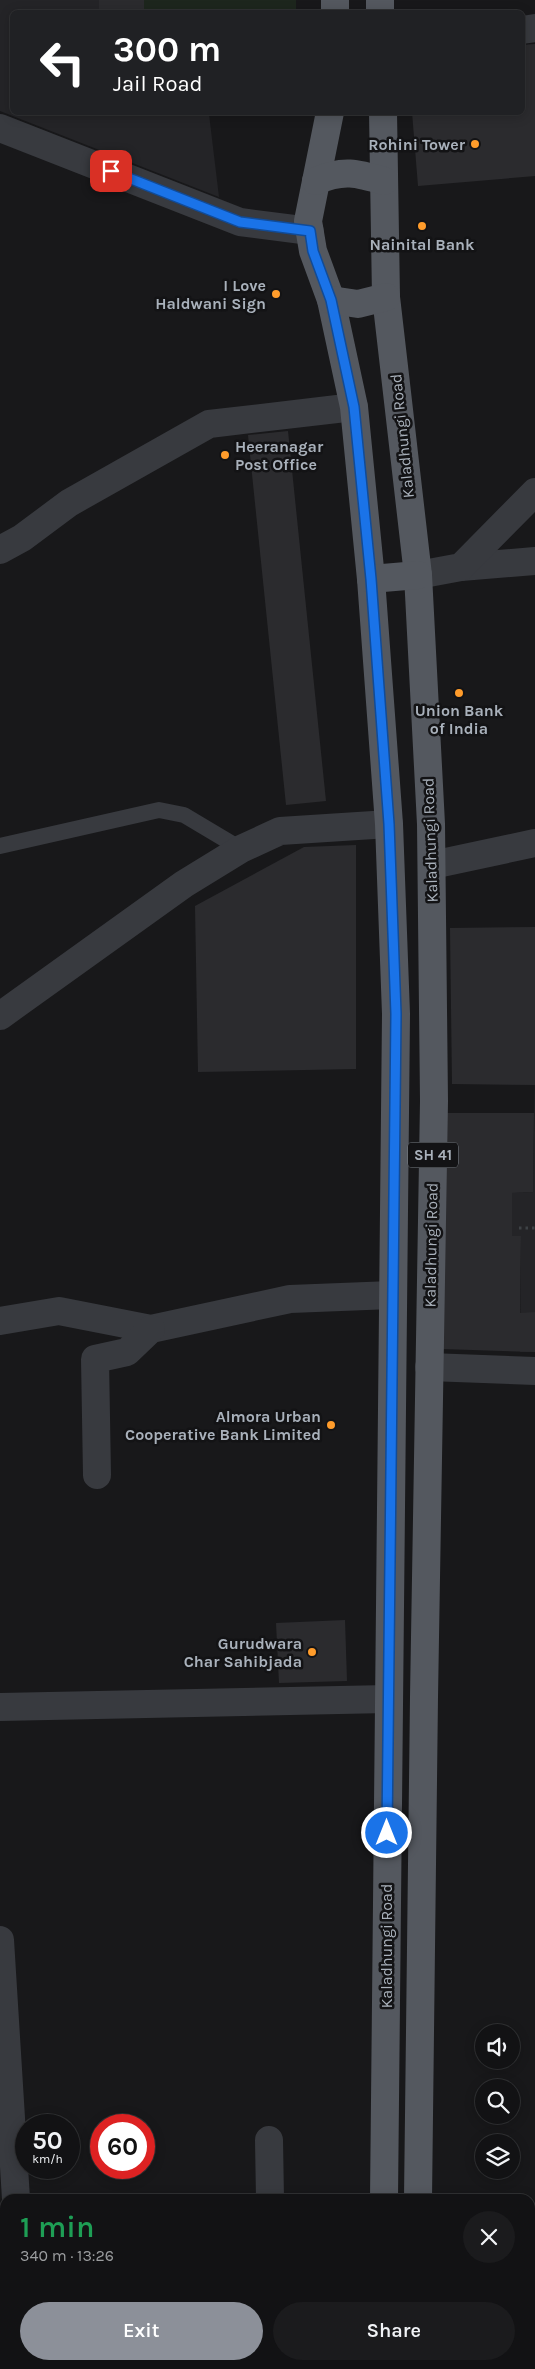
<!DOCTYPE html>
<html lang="en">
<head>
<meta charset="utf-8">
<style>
	:root { --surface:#121214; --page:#1b1b1d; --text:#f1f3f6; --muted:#9c9ea0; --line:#313234; --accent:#8c9099 }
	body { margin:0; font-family:Karla,sans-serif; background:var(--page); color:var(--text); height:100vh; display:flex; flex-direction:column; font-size:19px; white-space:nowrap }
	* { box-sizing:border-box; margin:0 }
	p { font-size:16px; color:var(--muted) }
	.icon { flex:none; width:28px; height:28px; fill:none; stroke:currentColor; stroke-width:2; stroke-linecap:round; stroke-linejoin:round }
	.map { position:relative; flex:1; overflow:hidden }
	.panel { position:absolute; left:0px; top:2194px; width:535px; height:176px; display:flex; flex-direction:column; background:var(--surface); border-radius:15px 15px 0 0; box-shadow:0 2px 12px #0003,0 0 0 1px var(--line) }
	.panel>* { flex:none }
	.hud { position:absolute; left:10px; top:10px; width:515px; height:105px; border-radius:8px; box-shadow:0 2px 12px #0003,0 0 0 1px var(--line); background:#202124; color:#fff; overflow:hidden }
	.fabs { position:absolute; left:475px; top:2024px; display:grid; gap:10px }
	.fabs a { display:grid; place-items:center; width:45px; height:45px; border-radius:50%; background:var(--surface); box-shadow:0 2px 12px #0003,0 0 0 1px var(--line); font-size:25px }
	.speed { position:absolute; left:15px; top:2114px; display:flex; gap:10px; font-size:25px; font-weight:700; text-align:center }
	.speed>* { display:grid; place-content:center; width:65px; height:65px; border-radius:50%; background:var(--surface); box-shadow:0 2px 12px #0003,0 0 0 1px var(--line); line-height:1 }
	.speed small { font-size:12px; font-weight:400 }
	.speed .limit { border:8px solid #d22; background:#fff; color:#111 }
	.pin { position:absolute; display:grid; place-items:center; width:42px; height:42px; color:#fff; margin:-21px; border-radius:10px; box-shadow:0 2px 8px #0006 }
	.me { position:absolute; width:55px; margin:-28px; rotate:0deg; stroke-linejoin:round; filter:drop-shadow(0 0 4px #0008) }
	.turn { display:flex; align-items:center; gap:18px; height:105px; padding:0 20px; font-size:22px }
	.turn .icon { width:65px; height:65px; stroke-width:2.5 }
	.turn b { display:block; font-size:35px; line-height:42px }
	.round { display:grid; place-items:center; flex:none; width:52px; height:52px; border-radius:26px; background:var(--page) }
	.overview { display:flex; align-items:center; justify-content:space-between; height:85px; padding:0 20px }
	h1 { font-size:30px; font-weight:600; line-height:38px; color:#1e9e55 }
	.action { display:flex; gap:10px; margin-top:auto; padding:10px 20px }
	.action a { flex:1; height:58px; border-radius:30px; background:var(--accent); color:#fff; font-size:20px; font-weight:600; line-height:58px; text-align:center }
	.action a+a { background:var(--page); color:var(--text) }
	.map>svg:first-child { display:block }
	.built { fill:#242427 }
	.green { fill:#1d261d }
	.building { fill:#2b2b2e }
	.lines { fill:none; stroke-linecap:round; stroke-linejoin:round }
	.path { stroke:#3e4246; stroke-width:3; stroke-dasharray:2.5 4; stroke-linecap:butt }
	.service { stroke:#383a3f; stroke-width:16 }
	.minor { stroke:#383a3f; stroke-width:28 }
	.tertiary { stroke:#383a3f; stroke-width:28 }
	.primary { stroke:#54585f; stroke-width:28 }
	.route-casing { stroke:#114b97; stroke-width:12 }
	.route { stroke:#1a73e8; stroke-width:9 }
	.poi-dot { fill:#ff9c2b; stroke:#131315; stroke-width:2 }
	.labels { text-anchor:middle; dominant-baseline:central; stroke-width:5; stroke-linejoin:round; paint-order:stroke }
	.shield { fill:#131315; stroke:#7c8289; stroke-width:1 }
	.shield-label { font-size:15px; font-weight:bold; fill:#a9b1bb }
	.poi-label { font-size:16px; font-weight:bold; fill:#a9b1bb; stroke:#131315; text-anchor:end }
	.street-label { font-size:16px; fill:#a9b1bb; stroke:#131315 }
</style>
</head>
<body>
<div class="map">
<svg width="535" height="2369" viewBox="0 0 535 2369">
	<rect width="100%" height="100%" fill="#18181a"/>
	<!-- built -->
	<g class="built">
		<path d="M0,0H296V12H12V112L231,113L209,114L219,197L0,111Z"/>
		<path d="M535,1073V1352H520L521,1236H512V1193L533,1192Z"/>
	</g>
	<!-- green -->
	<rect class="green" x="144" y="0" width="152" height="12"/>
	<!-- building -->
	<g class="building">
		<rect x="99" y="0" width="45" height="12"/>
		<path d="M535,44V176L418,186L412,112H522V45Z"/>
		<path d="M288,431L326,801L286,805L248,435Z"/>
		<path d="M356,845V1069L198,1072L195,906L304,847Z"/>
		<path d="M535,927V1085L452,1084L450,928Z"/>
		<path d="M444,1113H534L533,1192L512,1193V1236H521L520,1313L535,1312V1352L442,1349Z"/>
		<path d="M345,1620L347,1681L279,1683L276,1623Z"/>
	</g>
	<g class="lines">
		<!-- path -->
		<path class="path" d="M519,1228H535"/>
		<!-- service -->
		<path class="service" d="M0,846L159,810L184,815L241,849"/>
		<!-- minor -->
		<g class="minor">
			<path d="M522,30L535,28"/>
			<path d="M0,550L22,538L69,503L209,424L354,407"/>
			<path d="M461,567L535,561"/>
			<path d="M418,575L461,567L535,492"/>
			<path d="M432,865L535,843"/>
			<path d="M0,1016L184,884L241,849L280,831L389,824"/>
			<path d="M0,1321L59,1311L151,1329L290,1299L392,1295"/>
			<path d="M429,1367L535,1371"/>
			<path d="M97,1475L95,1359L127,1352L151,1329"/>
			<path d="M0,1707L388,1699"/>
			<path d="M0,1940L16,2199"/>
			<path d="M269,2140L270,2199"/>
			<path d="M29,2365V2369"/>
			<path d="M271,2365V2369"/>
		</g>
		<!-- tertiary -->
		<path class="tertiary" d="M0,128L240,222L310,231"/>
		<!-- primary -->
		<g class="primary">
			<path d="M380,0V12"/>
			<path d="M335,12V0"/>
			<path d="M330,112L308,221L313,251L331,300L354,407L371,579L389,824L396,1014L384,2199"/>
			<path d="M383,112L386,297L418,575L431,824L434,1101L424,1697L418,2199"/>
			<path d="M316,181C343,169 357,173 384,181"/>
			<path d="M331,300L358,304L386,297"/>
			<path d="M371,579L418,575"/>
			<path d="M383,2369V2365"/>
			<path d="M417,2369V2365"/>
		</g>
	</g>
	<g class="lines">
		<!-- route casing -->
		<g class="route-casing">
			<path id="route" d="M111,171L240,222L310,231L313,251L331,300L354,407L371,579L389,824L396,1014L387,1833"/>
		</g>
		<!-- route -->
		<use href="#route" class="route"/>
	</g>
	<!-- markers -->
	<g class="poi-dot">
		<circle cx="475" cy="144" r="5"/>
		<circle cx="422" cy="226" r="5"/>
		<circle cx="276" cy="294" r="5"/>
		<circle cx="225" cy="455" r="5"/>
		<circle cx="459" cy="693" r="5"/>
		<circle cx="331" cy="1425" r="5"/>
		<circle cx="312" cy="1652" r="5"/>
	</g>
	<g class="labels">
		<!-- shield labels -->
		<rect class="shield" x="408" y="1142.5" width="50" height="25" rx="4"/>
		<g class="shield-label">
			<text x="433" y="1155">SH 41</text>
		</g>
		<!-- poi labels -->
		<g class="poi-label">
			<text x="465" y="144">Rohini Tower</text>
			<text x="422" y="244" text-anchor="middle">Nainital Bank</text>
			<text x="266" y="285">I Love<tspan x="266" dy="18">Haldwani Sign</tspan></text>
			<text x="235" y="446" text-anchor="start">Heeranagar<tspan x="235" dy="18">Post Office</tspan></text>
			<text x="459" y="710" text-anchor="middle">Union Bank<tspan x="459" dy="18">of India</tspan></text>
			<text x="321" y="1416">Almora Urban<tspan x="321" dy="18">Cooperative Bank Limited</tspan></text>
			<text x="302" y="1643">Gurudwara<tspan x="302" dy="18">Char Sahibjada</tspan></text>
		</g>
		<!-- street labels -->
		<g class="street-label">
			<text transform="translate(402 436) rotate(-96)">Kaladhungi Road</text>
			<text transform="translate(430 840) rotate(-92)">Kaladhungi Road</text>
			<text transform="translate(431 1245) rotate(-89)">Kaladhungi Road</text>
			<text transform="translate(386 1946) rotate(-90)">Kaladhungi Road</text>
		</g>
	</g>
</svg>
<div class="fabs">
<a><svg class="icon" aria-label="sound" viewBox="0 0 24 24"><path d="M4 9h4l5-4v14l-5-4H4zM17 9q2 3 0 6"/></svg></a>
<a><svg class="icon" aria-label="search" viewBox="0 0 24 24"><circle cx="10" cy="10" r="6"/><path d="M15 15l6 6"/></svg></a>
<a><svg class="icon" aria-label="layers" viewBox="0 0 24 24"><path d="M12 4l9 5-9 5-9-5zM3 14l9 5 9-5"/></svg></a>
</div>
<div class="speed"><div>50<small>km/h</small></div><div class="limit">60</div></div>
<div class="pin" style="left:111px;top:171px;background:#d93025"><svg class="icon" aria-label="arrive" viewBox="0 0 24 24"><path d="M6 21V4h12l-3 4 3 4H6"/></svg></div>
<svg class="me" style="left:387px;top:1833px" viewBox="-20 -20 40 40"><circle r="17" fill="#1a73e8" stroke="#fff" stroke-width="3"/><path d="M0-11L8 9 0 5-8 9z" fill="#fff"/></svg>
<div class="hud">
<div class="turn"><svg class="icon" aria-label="left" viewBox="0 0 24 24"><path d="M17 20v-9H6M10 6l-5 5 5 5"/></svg><div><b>300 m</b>Jail Road</div></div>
</div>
<section class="panel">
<div class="overview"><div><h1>1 min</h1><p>340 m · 13:26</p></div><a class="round"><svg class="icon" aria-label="close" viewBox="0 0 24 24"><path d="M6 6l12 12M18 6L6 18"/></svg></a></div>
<div class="action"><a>Exit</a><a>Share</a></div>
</section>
</div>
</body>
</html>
